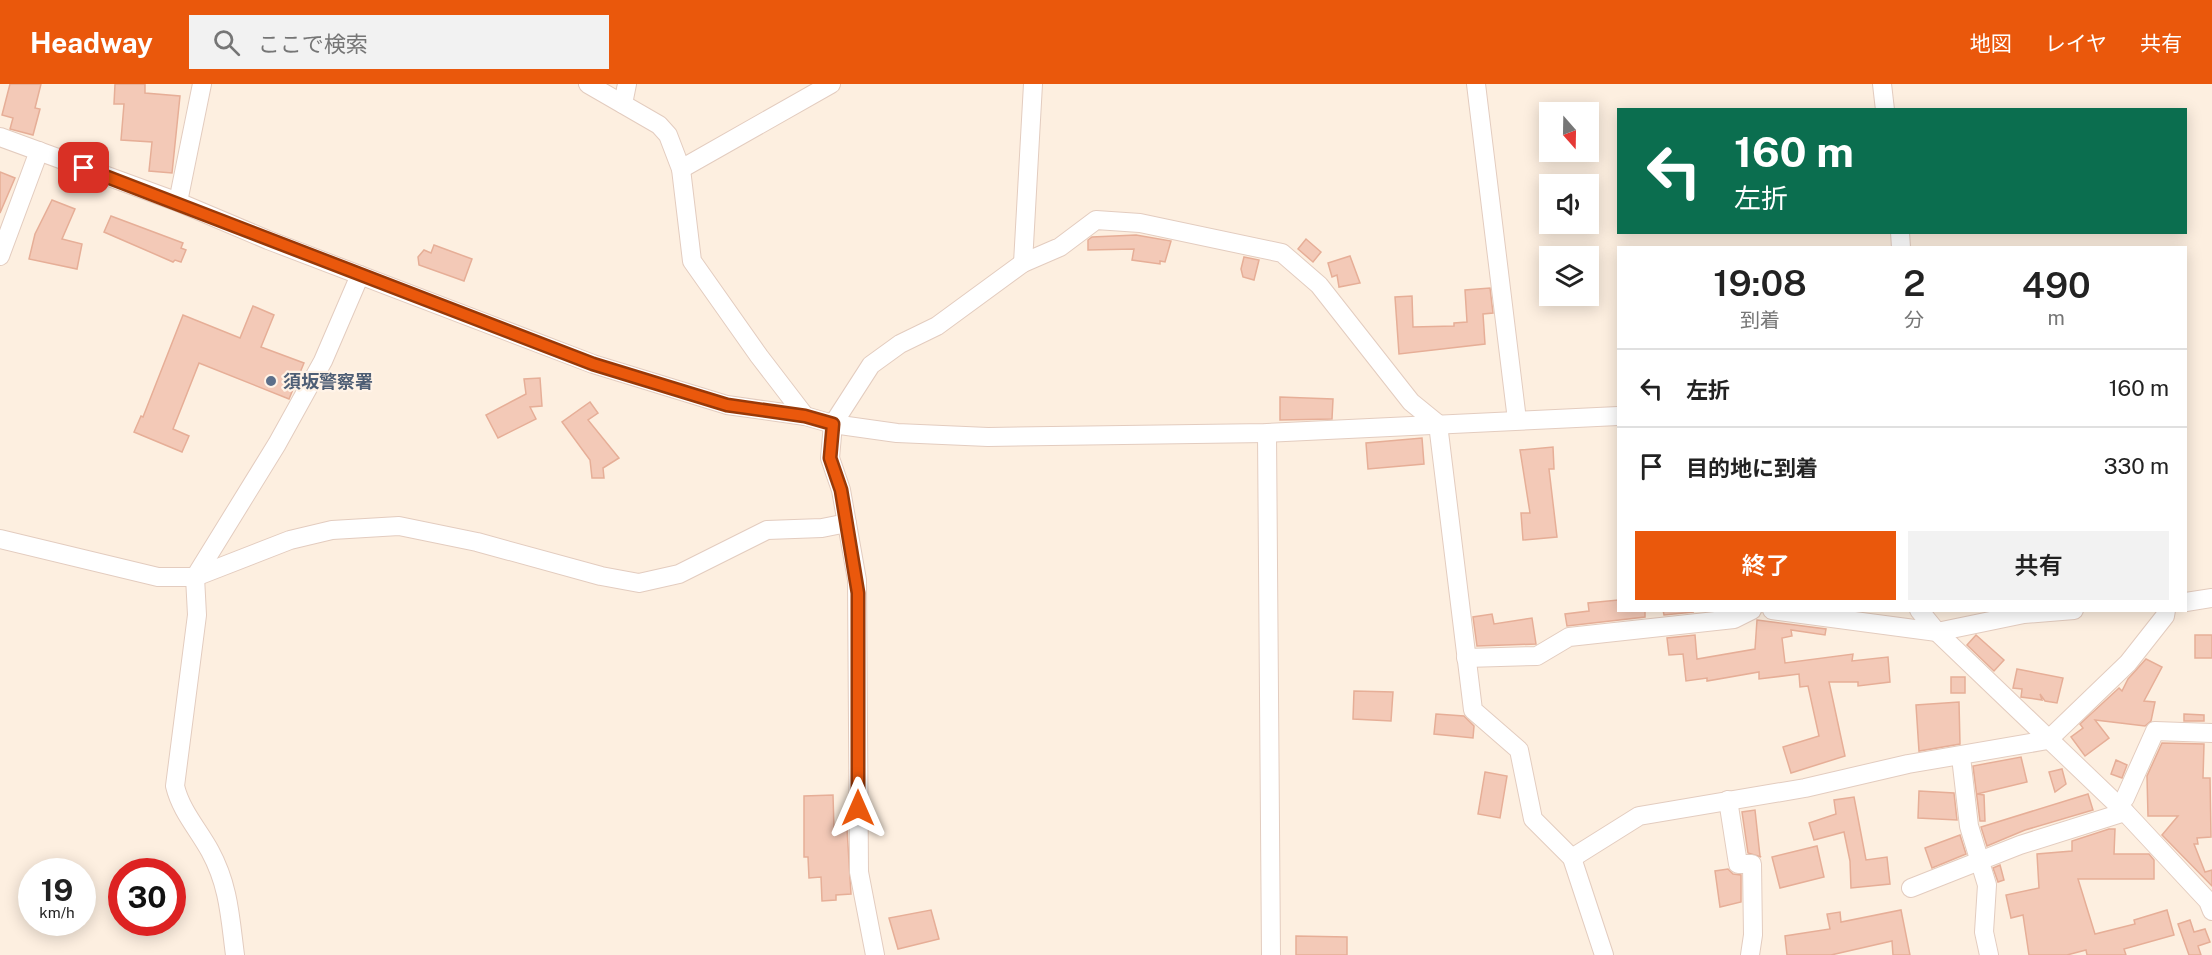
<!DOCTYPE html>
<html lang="ja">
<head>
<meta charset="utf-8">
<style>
	:root { --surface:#fff; --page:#f2f2f2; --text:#222; --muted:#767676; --line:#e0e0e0; --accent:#ea580c }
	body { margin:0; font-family:"Public Sans","Noto Sans JP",sans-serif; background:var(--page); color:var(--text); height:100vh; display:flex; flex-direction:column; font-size:22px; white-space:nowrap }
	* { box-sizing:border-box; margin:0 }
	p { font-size:20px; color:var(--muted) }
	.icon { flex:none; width:33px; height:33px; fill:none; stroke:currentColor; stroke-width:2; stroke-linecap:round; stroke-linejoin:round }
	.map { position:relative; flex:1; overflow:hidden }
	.details { position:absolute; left:1617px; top:162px; width:570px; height:366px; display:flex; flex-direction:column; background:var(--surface); border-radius:0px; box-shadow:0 3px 15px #0003 }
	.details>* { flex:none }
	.banner { position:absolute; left:1617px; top:24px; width:570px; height:126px; border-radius:0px; box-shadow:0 3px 15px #0003; background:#0b6e4f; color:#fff; overflow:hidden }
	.needle { width:39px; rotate:160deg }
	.tools { position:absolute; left:1539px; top:18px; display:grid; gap:12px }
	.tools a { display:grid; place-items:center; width:60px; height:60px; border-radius:0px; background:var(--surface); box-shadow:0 3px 15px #0003; font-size:30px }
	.speed { position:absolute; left:18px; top:774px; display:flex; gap:12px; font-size:30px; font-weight:700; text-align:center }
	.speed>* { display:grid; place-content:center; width:78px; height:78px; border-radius:50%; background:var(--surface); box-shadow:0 3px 15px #0003; line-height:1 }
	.speed small { font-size:15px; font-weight:400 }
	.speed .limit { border:9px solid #d22; background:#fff; color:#111 }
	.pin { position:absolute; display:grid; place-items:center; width:51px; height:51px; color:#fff; margin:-26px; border-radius:12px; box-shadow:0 3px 9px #0006 }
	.me { position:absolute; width:66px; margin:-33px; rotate:0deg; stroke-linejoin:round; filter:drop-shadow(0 0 4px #0008) }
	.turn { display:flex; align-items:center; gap:21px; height:126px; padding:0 18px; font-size:27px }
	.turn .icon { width:78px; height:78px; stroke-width:2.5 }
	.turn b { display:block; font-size:42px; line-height:51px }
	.eta { display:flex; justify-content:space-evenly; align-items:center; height:102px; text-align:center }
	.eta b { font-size:36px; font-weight:600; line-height:42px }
	.action { display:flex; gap:12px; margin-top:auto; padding:12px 18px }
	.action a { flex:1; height:69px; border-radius:0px; background:var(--accent); color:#fff; font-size:24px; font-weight:600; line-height:69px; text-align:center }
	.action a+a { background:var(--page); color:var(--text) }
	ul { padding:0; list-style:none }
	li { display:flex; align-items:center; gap:18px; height:78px; padding:0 18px; border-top:2px solid var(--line) }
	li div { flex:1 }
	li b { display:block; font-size:22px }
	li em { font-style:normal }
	header { display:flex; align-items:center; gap:36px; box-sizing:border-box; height:84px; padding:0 30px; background:var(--accent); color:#fff }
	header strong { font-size:28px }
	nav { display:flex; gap:33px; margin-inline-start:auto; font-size:21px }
	.search { width:420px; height:54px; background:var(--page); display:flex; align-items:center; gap:15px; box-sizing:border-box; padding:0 21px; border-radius:0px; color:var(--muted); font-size:22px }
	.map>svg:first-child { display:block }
	.building { fill:#f3c9b7; stroke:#e6ae97; stroke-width:1.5 }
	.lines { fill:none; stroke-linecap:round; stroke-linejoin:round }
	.minor-casing { stroke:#e3ccbf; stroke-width:20 }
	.minor { stroke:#fff; stroke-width:18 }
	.route-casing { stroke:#983908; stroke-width:15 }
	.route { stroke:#ea580c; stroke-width:10 }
	.service-dot { fill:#5c6f8a; stroke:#fff3e7; stroke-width:2 }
	.labels { text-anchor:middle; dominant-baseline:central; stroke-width:4.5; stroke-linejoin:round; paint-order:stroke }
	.service-label { font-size:18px; font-weight:bold; fill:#4e5e75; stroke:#fff3e7; text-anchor:start }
</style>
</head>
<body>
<header>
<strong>Headway</strong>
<div class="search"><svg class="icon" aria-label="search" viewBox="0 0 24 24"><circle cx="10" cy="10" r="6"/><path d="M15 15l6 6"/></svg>ここで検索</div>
<nav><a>地図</a><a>レイヤ</a><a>共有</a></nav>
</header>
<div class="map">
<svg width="2212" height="871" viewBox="0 0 2212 871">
	<rect width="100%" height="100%" fill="#fdefe0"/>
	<!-- building -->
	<g class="building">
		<path d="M10,0H41L35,24L40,25L33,51L10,45L13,34L2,31Z"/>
		<path d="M115,0H145V9L180,12L172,89L149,87L152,58L121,56L124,20H114Z"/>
		<path d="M0,88L15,94L0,129Z"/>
		<path d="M52,116L75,125L62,155L82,160L77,185L29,175L35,150Z"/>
		<path d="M111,132L183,159L181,164L186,166L181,178L175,176L173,178L104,148Z"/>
		<path d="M1136,151L1171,157L1165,178L1160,177V180L1132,176L1134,165L1088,166V156L1092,153Z"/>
		<path d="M1306,155L1321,168L1313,178L1298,165Z"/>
		<path d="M434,161L472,175L464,197L419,181L418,173L424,166L431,169Z"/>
		<path d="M1350,172L1360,199L1339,203L1337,191L1332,193L1328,179Z"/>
		<path d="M1244,173L1259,176L1254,196L1243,193L1241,185Z"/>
		<path d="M1490,204L1493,229L1483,230L1485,260L1399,270L1395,213L1412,212L1413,243L1454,242V239L1467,238L1465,206Z"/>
		<path d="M253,222L274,231L261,263L304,279L289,315L199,279L173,345L189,352L182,368L134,348L141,332L143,333L183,231L240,254Z"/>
		<path d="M540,294L542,322L530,323L536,335L498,354L486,331L526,310L524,295Z"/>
		<path d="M1280,313L1333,315L1332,335L1280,336Z"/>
		<path d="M590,318L598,329L588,336L619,374L603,384L604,394H592L590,376L562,338Z"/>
		<path d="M1422,354L1424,380L1368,385L1366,359Z"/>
		<path d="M1553,363L1554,385H1549L1557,453L1523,456L1521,429H1530L1520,366Z"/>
		<path d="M1618,516V526H1645V533L1567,542L1565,530L1589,527L1588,519Z"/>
		<path d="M1663,526H1692L1693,528L1664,531Z"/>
		<path d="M1492,530L1494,540L1532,534L1536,560L1477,562L1473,533Z"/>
		<path d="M1757,536L1826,545L1825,551L1791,546L1792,552L1782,554L1785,579L1853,570L1852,577L1888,573L1890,598L1858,602V598H1829L1845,672L1791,689L1783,663L1819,652L1808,602L1800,603L1799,590L1759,595V588L1707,597V594L1686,597L1683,570L1669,571L1667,554L1695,551L1697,575L1755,565Z"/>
		<path d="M1976,551L2004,576L1994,587L1967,561Z"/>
		<rect x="2195" y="551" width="17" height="23"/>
		<path d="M2146,575L2162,583L2144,617L2155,618L2151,637L2145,642L2095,636L2109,654L2085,672L2071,653L2083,644L2080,640L2119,604L2122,607L2128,595Z"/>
		<path d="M2017,585L2063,594L2057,619L2045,617L2040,610L2042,616L2021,613L2022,605L2013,604Z"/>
		<rect x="1951" y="593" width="14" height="16"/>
		<path d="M1354,607L1393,608L1391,637L1353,635Z"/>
		<path d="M1959,618L1960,660L1919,667L1916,621Z"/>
		<path d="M1436,630L1464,632L1474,642L1473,654L1434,650Z"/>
		<path d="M2184,630L2204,631V637H2184Z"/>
		<path d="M2162,659L2204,660L2203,694H2210L2211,753L2197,754L2198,760H2194L2205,788L2212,786V802L2162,751L2178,732H2148L2147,692Z"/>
		<path d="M2021,673L2027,698L1977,710L1984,711L1985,737H1980L1973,682Z"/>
		<path d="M2116,676L2127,681L2122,694L2111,690Z"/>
		<path d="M2062,685L2066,700L2055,708L2049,688Z"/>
		<path d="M1485,688L1507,692L1500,734L1478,730Z"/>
		<path d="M1919,707L1954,709L1957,736L1918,734Z"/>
		<path d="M2088,710L2093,726L2025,746L1987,762L1981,743Z"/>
		<path d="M833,711L834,745H847L851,810L836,811V816L822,817L821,793L809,794L808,773H804V712Z"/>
		<path d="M1854,713L1866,776L1887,773L1890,800L1851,804L1850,777L1844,748L1814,756L1809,739L1836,730L1834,716Z"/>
		<path d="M1755,726L1760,772L1761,773L1748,769L1742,728Z"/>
		<path d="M2109,745H2115L2114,770H2149L2154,776V795H2078L2095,850L2135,840L2134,836L2167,826L2174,851L2124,865L2126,871H2087L2086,866L2067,871H2029L2023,831L2011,834L2006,811L2039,804L2037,770L2072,767V757Z"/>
		<path d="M1960,751L1966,770L1932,784L1925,764Z"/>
		<path d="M1817,762L1824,793L1780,804L1772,773Z"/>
		<path d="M2000,781L2004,796L1998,798L1993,784Z"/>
		<path d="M1728,785L1733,790L1741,791V818L1720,823L1715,787Z"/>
		<path d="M931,826L939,855L898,865L889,834Z"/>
		<path d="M1901,826L1910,871H1893L1892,857L1831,871H1787L1785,852L1830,845L1827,830L1840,828L1841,838Z"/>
		<path d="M2190,836L2194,848L2205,845L2210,858L2198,862L2201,871H2189L2178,840Z"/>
		<path d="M1296,852L1347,853V871H1296Z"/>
	</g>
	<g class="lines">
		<!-- minor casing -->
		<g class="minor-casing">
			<g id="minor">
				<path d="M588,0L659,41L668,51L681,85L692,177L759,272L805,332"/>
				<path d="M1476,0L1517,336"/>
				<path d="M1882,0L1885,26"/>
				<path d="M623,20L627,0"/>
				<path d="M0,53L178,118L268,156L593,280L727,321L805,332L833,340L897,349L988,353L1267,349L1618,332"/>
				<path d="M681,85L831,0"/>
				<path d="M178,118L202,0"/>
				<path d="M1900,148L1901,164"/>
				<path d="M0,172L39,67"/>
				<path d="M1023,179L1033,0"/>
				<path d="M1267,349L1271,871"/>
				<path d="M0,455L158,493H195L290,456L332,446L399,442L477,458L601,492L639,499L679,490L767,446L822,444L847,439"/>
				<path d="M2186,518L2212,514"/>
				<path d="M1772,526L1937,548L2024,530L2074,526"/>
				<path d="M1919,526L1937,548L2125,728L2208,817L2212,827"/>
				<path d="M1466,574L1537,572L1569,553L1734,535L1752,526"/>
				<path d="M1961,673L1969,742L1987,801L1984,848L1989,871"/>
				<path d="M1728,716L1738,780H1752L1753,851L1750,871"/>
				<path d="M2118,722L2125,714L2155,647L2212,649"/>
				<path d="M1572,774L1639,732L1805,704L1908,680L2048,656L2128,579L2165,532L2166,526"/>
				<path d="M1911,804L2020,761L2125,728"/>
				<path d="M235,871C230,833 229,802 210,767C198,745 181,727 175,702L197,531L195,493L277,360L323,277L360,191"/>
				<path d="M875,871L859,788L857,496L841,406L830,374L833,340L871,281L900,260L937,242L1023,179L1060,163L1096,136L1140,139L1282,169L1319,201L1411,318L1438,340L1473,626L1519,666L1533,735L1572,774L1604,871"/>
			</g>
		</g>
		<!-- minor -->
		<use href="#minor" class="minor"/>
	</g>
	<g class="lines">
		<!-- route casing -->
		<g class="route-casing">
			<path id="route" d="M84,84L593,280L727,321L805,332L833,340L830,374L841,406L858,509V724"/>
		</g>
		<!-- route -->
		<use href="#route" class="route"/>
	</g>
	<!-- markers -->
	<circle class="service-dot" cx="271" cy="297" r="6"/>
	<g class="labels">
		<!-- service labels -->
		<g class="service-label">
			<text x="283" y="297">須坂警察署</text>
		</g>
	</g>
</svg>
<div class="tools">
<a><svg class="needle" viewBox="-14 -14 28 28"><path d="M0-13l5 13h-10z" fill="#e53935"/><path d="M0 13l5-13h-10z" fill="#767676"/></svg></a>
<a><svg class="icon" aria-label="sound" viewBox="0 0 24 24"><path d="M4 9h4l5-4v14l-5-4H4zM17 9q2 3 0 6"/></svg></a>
<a><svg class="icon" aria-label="layers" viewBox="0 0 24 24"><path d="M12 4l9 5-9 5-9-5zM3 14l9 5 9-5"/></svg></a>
</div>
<div class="speed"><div>19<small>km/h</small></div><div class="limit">30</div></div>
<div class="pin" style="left:84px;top:84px;background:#d93025"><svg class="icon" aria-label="arrive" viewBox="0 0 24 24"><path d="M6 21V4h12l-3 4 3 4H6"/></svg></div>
<svg class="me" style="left:858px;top:724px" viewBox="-20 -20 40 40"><path d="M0-17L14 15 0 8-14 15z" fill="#ea580c" stroke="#fff" stroke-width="4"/></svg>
<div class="banner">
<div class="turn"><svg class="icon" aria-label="left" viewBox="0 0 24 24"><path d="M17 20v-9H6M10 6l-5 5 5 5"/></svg><div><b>160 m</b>左折</div></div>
</div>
<section class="details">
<div class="eta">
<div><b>19:08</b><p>到着</p></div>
<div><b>2</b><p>分</p></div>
<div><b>490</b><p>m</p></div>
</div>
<ul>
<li><svg class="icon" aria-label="left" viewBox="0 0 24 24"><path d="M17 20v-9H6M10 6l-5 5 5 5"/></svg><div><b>左折</b></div><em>160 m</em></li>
<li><svg class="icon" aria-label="arrive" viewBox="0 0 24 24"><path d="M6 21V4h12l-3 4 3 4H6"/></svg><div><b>目的地に到着</b></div><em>330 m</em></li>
</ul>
<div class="action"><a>終了</a><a>共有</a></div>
</section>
</div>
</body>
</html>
